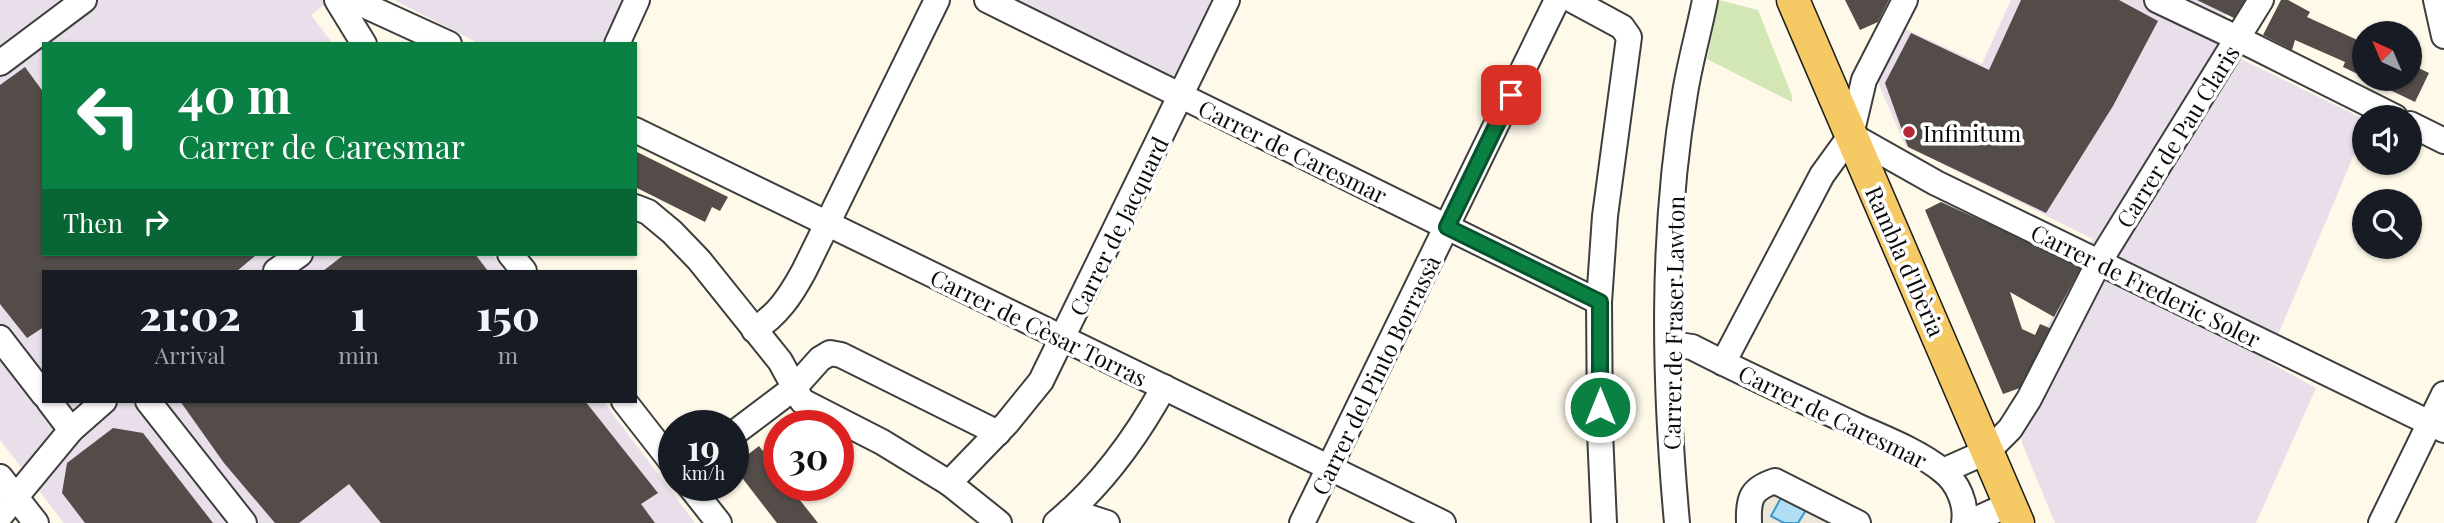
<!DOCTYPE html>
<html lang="en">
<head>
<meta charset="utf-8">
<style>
	:root { --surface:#171b24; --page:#20242c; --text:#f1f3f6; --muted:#9ea1a6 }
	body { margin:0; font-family:"Playfair Display",serif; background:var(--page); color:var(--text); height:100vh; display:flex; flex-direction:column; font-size:26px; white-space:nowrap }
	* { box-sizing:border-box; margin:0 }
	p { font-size:23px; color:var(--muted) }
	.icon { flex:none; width:38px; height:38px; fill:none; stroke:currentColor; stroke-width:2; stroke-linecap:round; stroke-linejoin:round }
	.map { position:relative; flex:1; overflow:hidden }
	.details { position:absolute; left:42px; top:270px; width:595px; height:133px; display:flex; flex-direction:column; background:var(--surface); border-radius:0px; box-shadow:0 2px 5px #0004 }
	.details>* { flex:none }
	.guide { position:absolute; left:42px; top:42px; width:595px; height:214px; border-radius:0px; box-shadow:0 2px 5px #0004; background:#0b8043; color:#fff; overflow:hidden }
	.needle { width:46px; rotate:316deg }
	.controls { position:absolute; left:2352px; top:21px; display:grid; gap:14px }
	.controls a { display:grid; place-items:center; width:70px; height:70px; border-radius:50%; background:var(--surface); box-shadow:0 2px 5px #0004; font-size:35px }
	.speed { position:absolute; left:658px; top:410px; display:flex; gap:14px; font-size:35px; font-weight:700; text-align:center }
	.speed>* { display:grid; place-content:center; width:91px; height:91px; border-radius:50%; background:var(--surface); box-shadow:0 2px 5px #0004; line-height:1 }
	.speed small { font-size:18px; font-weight:400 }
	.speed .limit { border:10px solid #d22; background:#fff; color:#111 }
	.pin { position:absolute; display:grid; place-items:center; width:60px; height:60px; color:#fff; margin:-30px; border-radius:14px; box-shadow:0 4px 10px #0006 }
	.me { position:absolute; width:77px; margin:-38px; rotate:0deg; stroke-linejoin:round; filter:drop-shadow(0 0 5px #0008) }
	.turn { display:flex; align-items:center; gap:24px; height:147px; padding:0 21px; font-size:32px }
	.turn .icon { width:91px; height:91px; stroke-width:2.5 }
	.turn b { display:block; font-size:49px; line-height:60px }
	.then { display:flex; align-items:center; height:66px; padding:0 21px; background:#0003; gap:14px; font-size:26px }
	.eta { display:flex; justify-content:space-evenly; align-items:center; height:119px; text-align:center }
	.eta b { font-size:42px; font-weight:800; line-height:49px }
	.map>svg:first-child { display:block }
	.industrial { fill:#e8dfea }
	.green { fill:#d2e7b5 }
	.plaza { fill:#ede7da }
	.water { fill:#b0def4; stroke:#3997c9; stroke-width:2 }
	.building { fill:#534c48 }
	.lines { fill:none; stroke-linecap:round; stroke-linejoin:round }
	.minor-casing { stroke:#3e3e3e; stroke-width:28 }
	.major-casing { stroke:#1c1c1c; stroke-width:35 }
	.minor { stroke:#fff; stroke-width:24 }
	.major { stroke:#f5c963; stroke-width:32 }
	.route-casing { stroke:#07532c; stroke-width:18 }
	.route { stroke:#0b8043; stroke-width:12 }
	.poi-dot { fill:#b62836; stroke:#fff; stroke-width:2.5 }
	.labels { text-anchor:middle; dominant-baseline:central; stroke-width:7; stroke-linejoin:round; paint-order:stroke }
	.poi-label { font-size:23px; fill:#0b0b0b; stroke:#fff; text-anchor:start }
	.street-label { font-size:23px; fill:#0b0b0b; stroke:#fff }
</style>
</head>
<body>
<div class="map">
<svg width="2444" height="523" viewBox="0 0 2444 523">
	<rect width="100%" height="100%" fill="#fef9e9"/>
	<!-- industrial -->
	<g class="industrial">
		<path d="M0,0H330L311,15L333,44H44V254H492L505,271H44V401H603L695,523H64L0,440Z"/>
		<path d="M394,0H623L602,44H480Z"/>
		<path d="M1004,0H1214L1174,85Z"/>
		<path d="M2011,0H2235L2225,15L2239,58L2364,119V131L2267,361L2316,388L2256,523H2055L2022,443L2019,381L2093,239L1905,145L1877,80L1903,28L1982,64Z"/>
	</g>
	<!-- green -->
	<path class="green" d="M1719,0L1758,10L1792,96V102L1707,59Z"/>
	<!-- plaza -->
	<path class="plaza" d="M1771,491L1844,523H1754L1755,509Z"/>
	<!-- water -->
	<path class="water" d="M1782,496L1806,510L1798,523H1784L1771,516Z"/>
	<!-- building -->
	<g class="building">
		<path d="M1845,0H1889L1878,22L1860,30Z"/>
		<path d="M2021,0H2119L2158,21L2113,106L2046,213L1908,147L1885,83L1911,33L1989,70Z"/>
		<path d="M2197,0H2246L2234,18Z"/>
		<path d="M2281,0H2288L2310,12L2307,17L2364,43V77L2343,67L2345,62L2295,40L2292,50L2263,35Z"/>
		<path d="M2410,64L2429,73L2415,102L2367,79H2410Z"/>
		<path d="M25,67L44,93V254H253L255,256L237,271H44V327L27,338L0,304V85Z"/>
		<path d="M635,151L728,197L720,211L712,207L705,222L635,187Z"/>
		<path d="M1941,202L2082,266L2054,317L2010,292L2022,329L2035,335L2040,324L2052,329L2020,388L2003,394L1925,210Z"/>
		<path d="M345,254H475L488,271H323Z"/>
		<path d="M180,401H585L658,493L641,504L655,523H381L349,484L299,523H275L224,463Z"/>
		<path d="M113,428L143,433L213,523H85L62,493L67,463Z"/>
		<path d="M759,446L779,472V485H788L818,523H777L733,466Z"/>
	</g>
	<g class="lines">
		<!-- minor casing -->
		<g class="minor-casing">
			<g id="minor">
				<path d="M337,0L364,44"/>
				<path d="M353,0L449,44"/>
				<path d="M987,0L1599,302"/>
				<path d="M1572,0L1622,27L1629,37L1605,216L1599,302L1600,432L1604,523"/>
				<path d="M2157,0L2237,38L2395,117"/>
				<path d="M2436,0L2444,36"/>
				<path d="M617,44L637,0"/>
				<path d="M0,63L84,0"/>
				<path d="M2410,124L2444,141"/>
				<path d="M635,130L1443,523"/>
				<path d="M1851,135L1936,183L2444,430"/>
				<path d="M635,207L648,212L672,232L699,260L780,361L802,401L882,442L949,483L999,523"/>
				<path d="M510,254L524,271"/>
				<path d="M276,271L300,254"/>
				<path d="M754,330C778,315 791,295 804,271L937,0"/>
				<path d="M0,338L44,395"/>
				<path d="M1668,348L1678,345L1692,347C1746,375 1802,400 1857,426C1886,439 1918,451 1943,471C1958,483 1967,504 1964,523"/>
				<path d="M1723,363L1822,175L1851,135L1864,80L1905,0"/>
				<path d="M49,401L71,430"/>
				<path d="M148,401L244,523"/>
				<path d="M624,401L674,465"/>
				<path d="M733,434L794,388L820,359L830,353L841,355L998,433"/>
				<path d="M1943,471L1988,451L2010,429L2029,399L2099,262L2261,0"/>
				<path d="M0,477L36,523"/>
				<path d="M949,483L1007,423L1041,381L1227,0"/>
				<path d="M689,485L719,523"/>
				<path d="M1070,511L1107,523"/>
				<path d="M0,516L71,430L104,401"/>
				<path d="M1056,523C1100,487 1137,436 1164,387"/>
				<path d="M1302,523L1557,0"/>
				<path d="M1677,523C1664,381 1661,235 1685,93C1690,62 1699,31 1705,0"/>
				<path d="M1749,523C1748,498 1751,489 1775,481L1858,523"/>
				<path d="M1968,523L2010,504"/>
				<path d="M2381,523L2444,394"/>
			</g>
		</g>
		<!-- major casing -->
		<g class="major-casing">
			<path id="major" d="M1793,0L2018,523"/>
		</g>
		<!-- minor -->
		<use href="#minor" class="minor"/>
		<!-- major -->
		<use href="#major" class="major"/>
	</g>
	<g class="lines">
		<!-- route casing -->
		<g class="route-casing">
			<path id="route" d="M1511,95L1447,227L1600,302V407"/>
		</g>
		<!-- route -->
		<use href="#route" class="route"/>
	</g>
	<!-- markers -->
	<circle class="poi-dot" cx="1909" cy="132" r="7"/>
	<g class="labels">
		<!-- poi labels -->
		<g class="poi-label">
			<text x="1923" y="132">Infinitum</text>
		</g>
		<!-- street labels -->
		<g class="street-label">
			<text transform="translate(2177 136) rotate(-58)">Carrer de Pau Claris</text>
			<text transform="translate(1293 151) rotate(26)">Carrer de Caresmar</text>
			<text transform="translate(1118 226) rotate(-64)">Carrer de Jacquard</text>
			<text transform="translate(1906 261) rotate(66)">Rambla d'Ibèria</text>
			<text transform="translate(2146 285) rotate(26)">Carrer de Frederic Soler</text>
			<text transform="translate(1673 323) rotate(-89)">Carrer de Fraser Lawton</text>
			<text transform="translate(1039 327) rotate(26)">Carrer de Cèsar Torras</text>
			<text transform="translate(1375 375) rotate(-64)">Carrer del Pinto Borrassà</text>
			<text transform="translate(1833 416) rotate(26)">Carrer de Caresmar</text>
		</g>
	</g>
</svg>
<div class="controls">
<a><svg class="needle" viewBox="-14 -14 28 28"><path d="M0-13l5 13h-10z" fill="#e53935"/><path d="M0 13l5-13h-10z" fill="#9ea1a6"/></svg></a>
<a><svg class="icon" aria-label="sound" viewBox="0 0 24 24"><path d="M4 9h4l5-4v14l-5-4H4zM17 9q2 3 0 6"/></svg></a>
<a><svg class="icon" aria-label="search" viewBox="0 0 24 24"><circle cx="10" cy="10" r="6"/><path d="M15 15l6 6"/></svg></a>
</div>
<div class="speed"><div>19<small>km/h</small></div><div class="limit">30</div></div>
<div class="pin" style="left:1511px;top:95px;background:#d93025"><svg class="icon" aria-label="arrive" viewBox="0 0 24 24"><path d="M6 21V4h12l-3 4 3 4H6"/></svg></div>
<svg class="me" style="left:1600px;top:407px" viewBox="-20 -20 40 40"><circle r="17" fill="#0b8043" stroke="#fff" stroke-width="3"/><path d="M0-11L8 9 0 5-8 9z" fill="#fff"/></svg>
<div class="guide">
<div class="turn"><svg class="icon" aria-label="left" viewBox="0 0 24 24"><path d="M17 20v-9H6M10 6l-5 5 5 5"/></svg><div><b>40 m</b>Carrer de Caresmar</div></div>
<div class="then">Then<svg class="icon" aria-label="right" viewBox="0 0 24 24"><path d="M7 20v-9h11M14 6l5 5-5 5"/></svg></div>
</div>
<section class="details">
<div class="eta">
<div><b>21:02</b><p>Arrival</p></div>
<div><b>1</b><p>min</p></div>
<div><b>150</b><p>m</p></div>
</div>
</section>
</div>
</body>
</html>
